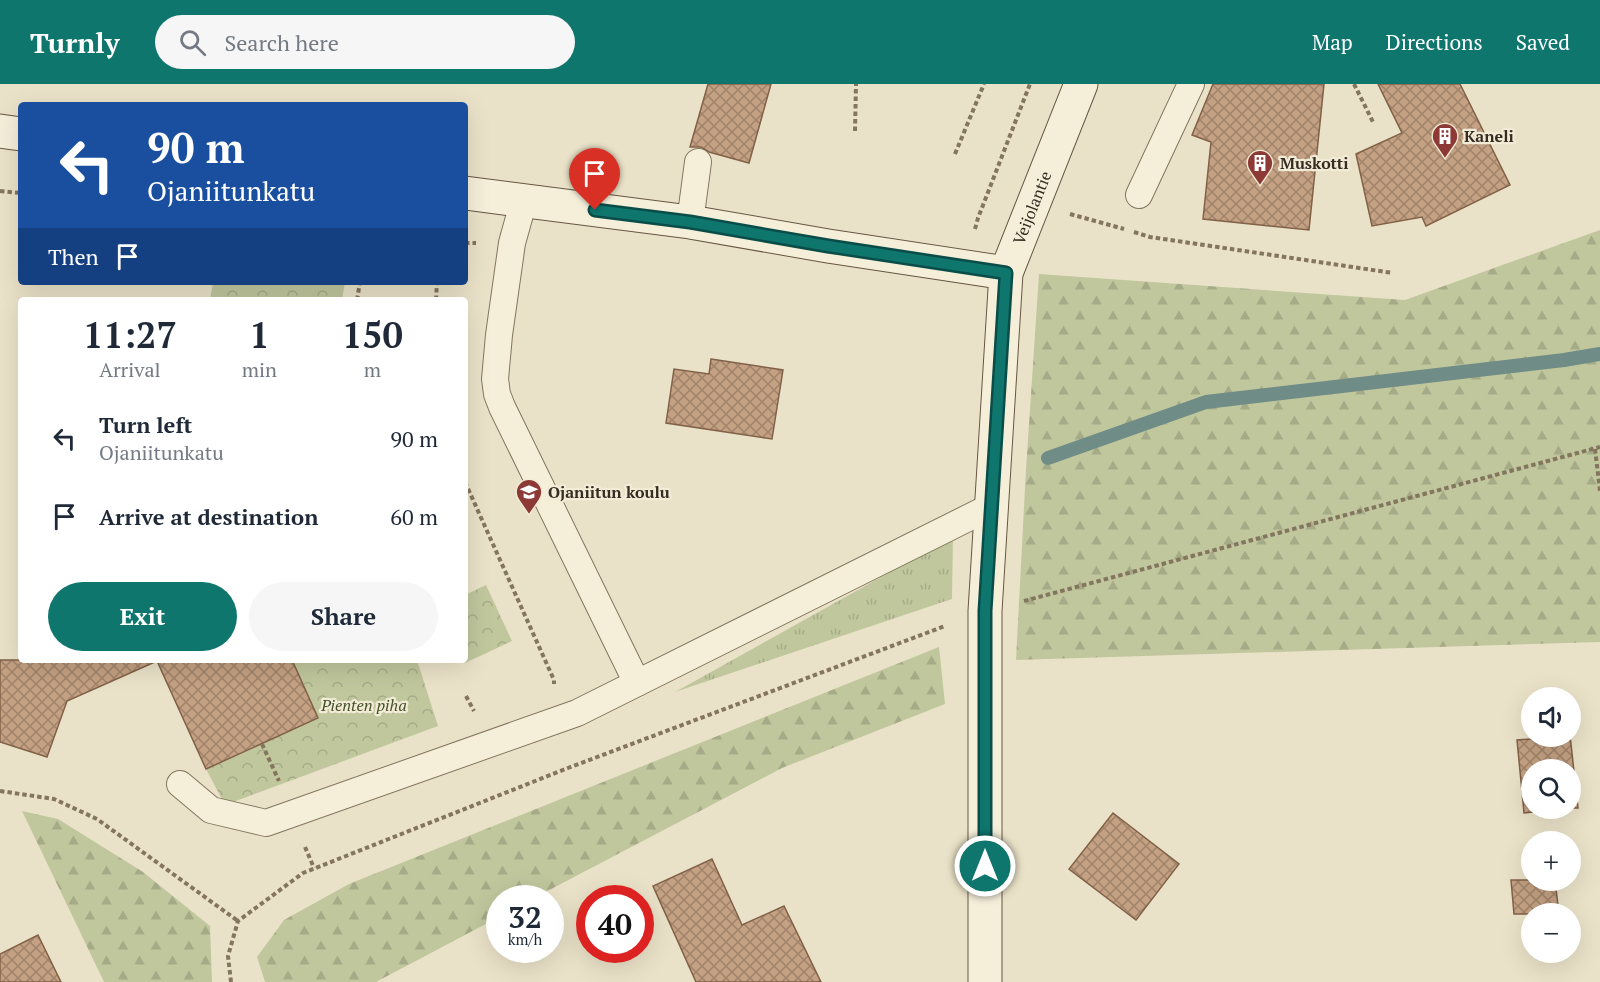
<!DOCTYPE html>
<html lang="en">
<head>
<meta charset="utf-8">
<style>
	:root { --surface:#fff; --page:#f6f6f7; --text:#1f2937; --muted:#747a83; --accent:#0f766e }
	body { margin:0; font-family:"PT Serif",serif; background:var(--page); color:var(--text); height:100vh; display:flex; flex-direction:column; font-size:22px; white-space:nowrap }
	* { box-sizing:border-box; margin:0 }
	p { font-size:20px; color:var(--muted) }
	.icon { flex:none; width:33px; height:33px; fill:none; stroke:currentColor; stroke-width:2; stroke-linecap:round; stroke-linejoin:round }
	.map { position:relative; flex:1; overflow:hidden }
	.sheet { position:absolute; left:18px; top:213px; width:450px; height:366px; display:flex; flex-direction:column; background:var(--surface); border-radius:6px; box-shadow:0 6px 24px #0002 }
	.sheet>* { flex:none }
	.guide { position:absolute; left:18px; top:18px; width:450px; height:183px; border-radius:6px; box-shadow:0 6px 24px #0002; background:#1a4fa0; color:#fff; overflow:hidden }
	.controls { position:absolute; left:1521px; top:603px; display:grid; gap:12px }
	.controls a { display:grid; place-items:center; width:60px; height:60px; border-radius:50%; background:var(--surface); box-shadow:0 6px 24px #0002; font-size:30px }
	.speed { position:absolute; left:486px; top:801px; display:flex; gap:12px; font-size:30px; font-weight:700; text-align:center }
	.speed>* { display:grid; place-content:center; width:78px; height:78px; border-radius:50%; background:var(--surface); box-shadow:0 6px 24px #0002; line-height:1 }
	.speed small { font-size:15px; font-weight:400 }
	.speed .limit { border:9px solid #d22; background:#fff; color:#111 }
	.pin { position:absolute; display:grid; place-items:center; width:51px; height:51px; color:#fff; margin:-62px -26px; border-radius:50% 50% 50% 0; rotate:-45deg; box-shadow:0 0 6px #0007 }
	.pin .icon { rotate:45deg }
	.me { position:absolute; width:66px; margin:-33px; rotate:0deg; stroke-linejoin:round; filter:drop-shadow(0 0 4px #0008) }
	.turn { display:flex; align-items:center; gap:21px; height:126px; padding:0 30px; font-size:27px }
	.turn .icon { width:78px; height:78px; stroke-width:2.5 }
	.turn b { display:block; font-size:42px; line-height:51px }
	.then { display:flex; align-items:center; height:57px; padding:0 30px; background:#0003; gap:12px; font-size:22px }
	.eta { display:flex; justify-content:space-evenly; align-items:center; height:102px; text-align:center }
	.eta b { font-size:36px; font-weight:600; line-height:42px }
	.button { display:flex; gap:12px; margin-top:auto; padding:12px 30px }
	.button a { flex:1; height:69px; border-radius:36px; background:var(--accent); color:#fff; font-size:24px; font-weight:600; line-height:69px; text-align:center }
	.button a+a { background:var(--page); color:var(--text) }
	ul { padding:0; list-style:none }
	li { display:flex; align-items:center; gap:18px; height:78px; padding:0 30px }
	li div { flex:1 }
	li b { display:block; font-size:22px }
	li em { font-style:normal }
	header { display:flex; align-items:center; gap:36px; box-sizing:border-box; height:84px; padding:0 30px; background:var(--accent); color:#fff }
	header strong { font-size:28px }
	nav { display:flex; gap:33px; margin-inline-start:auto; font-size:21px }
	.search { width:420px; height:54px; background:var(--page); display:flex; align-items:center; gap:15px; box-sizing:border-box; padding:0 21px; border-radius:33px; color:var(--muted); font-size:22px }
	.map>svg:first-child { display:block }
	.grass { fill:url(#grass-tufts) }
	.forest { fill:url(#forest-firs) }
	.park { fill:url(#park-crowns) }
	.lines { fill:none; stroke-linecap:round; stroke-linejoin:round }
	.stream { stroke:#708c87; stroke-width:14 }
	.building { fill:url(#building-cross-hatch); stroke:#816147; stroke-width:1.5 }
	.lane-casing { stroke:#84755f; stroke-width:28 }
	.secondary-casing { stroke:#665642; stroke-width:35 }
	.path { stroke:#84755f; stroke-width:4; stroke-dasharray:4.5 3; stroke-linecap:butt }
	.lane { stroke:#f5efda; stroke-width:26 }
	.secondary { stroke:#f5efda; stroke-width:33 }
	.route-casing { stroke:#0a4d48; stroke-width:15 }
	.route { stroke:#0f766e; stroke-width:10 }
	.labels { text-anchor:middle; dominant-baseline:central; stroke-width:4.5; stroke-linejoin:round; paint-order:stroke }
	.poi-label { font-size:16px; font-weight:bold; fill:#362c21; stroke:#f2ecd7; text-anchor:start }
	.street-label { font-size:16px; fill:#362c21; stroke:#f2ecd7 }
	.park-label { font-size:16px; font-style:italic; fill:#45502a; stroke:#f2ecd7 }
</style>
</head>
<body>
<header>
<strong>Turnly</strong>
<div class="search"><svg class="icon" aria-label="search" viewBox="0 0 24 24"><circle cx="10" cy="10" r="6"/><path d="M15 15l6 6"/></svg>Search here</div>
<nav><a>Map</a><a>Directions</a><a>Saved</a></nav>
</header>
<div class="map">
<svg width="1600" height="898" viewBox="0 0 1600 898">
	<defs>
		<pattern id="grass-tufts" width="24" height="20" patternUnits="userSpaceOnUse" patternTransform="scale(1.5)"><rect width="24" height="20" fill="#c0c79d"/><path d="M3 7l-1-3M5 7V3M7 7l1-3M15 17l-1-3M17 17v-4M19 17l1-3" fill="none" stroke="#a6ab87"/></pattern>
		<pattern id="forest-firs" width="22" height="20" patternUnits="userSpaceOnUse" patternTransform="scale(1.5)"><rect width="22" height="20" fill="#c0c79d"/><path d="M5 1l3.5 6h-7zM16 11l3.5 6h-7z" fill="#a6ab87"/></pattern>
		<pattern id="park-crowns" width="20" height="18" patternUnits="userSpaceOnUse" patternTransform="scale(1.5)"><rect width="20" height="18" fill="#c0c79d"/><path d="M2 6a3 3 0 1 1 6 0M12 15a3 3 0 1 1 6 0" fill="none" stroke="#a6ab87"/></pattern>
		<pattern id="building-cross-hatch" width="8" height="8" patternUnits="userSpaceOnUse" patternTransform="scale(1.5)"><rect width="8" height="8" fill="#c4a182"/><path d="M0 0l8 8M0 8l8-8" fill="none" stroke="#a0836a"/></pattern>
	</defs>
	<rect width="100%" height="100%" fill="#eae2c8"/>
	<!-- grass -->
	<path class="grass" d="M953,453L952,515L675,608Z"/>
	<!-- forest -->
	<g class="forest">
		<path d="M1600,146V558L1016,576L1026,385L1039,190L1405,216Z"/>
		<path d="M939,563L945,620L782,684L534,814H500L499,833L376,898H265L257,873L284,836L349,800Z"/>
		<path d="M22,727L58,735L143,788L210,842L212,898H104Z"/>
	</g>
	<!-- park -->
	<g class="park">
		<path d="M213,198H345L342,216H210Z"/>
		<path d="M486,501L512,557L465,579L464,576H465V511Z"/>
		<path d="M292,576H417L438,642L225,721L206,685L318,634Z"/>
	</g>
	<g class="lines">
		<!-- stream -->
		<path class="stream" d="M1048,374L1206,318L1564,276L1600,270"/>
	</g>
	<!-- building -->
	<g class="building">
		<path d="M708,0H771L749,79L709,68L701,63H690Z"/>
		<path d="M1213,0H1324L1309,146L1203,135L1211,58L1192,51Z"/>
		<path d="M1378,0H1460L1510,101L1426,142L1422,133L1372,142L1356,70L1402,49Z"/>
		<path d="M711,275L783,286L772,355L666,339L674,285L709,290Z"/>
		<path d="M0,576H292L318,634L206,685L157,577L67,617L47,673L0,658Z"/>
		<path d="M1570,651L1578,724H1570V686H1532V724H1570L1524,729L1517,656L1570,652Z"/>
		<path d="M1113,729L1179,780L1136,836L1069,785Z"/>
		<path d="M712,775L742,841L784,822L821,898H696L653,802Z"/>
		<path d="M1511,796H1555L1559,830H1514Z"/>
		<path d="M38,851L61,898H0V870Z"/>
	</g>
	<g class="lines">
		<!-- lane casing -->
		<g class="lane-casing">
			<g id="lane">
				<path d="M1139,111L1191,0"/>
				<path d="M524,116L512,159L499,251L495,295L497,310L502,323L637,599"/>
				<path d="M690,138L698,78"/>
				<path d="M180,700L211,726L266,739L577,629L992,422"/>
			</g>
		</g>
		<!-- secondary casing -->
		<g class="secondary-casing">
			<g id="secondary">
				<path d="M0,47L21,50"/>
				<path d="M465,109L690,138L828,162L1006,189"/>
				<path id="s1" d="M985,898V527L1006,189L1081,0"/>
			</g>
		</g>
		<!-- path -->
		<g class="path">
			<path d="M1354,0L1374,40"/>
			<path d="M855,47L856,0"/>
			<path d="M955,70L984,0"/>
			<path d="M0,107L21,109"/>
			<path d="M1070,130L1124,145"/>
			<path d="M975,145L978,134L1030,0"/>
			<path d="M1134,148L1150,153L1393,189"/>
			<path d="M465,159H476"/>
			<path d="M357,216L360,198"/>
			<path d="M436,216L437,198"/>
			<path d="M1595,365L1600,407"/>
			<path d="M465,398L554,596V600"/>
			<path d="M1024,517L1600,363"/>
			<path d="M466,612L474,627"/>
			<path d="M262,660L279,697"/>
			<path d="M0,707L54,715L97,735L238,837"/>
			<path d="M305,763L314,784"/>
			<path d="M231,898L228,872L238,837L303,789L568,684L945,542"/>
		</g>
		<!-- lane -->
		<use href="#lane" class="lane"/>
		<!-- secondary -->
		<use href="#secondary" class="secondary"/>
	</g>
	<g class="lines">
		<!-- route casing -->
		<g class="route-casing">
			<path id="route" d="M595,126L690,138L828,162L1006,189L985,527V782"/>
		</g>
		<!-- route -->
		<use href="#route" class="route"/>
	</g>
	<!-- icons -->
	<defs>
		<g id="building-pin" transform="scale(1.35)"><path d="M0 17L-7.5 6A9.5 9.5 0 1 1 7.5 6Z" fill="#8d3935" stroke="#f2ecd7"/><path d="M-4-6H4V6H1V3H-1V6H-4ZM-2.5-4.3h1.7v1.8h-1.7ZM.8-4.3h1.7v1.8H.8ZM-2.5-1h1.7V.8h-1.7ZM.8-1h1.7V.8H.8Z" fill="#fff"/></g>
		<g id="school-pin" transform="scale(1.35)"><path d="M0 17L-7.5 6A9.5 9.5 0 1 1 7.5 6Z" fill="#8d3935" stroke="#f2ecd7"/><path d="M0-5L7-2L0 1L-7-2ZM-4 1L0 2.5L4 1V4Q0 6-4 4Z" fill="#fff"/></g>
	</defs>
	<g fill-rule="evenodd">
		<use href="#building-pin" x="1445" y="52"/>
		<use href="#building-pin" x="1260" y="79"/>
		<use href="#school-pin" x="529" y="408"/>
	</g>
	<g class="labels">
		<!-- poi labels -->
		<g class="poi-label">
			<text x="1464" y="52">Kaneli</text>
			<text x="1280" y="79">Muskotti</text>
			<text x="548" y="408">Ojaniitun koulu</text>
		</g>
		<!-- street labels -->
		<g class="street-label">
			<text stroke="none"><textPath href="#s1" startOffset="780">Veijolantie</textPath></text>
		</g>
		<!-- park labels -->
		<g class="park-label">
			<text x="364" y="621">Pienten piha</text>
		</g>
	</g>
</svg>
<div class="controls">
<a><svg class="icon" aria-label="sound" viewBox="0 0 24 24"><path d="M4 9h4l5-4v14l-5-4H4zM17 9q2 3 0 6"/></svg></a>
<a><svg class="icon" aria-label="search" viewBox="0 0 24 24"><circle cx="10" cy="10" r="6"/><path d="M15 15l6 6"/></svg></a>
<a>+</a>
<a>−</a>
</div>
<div class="speed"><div>32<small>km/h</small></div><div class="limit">40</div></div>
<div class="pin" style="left:595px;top:126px;background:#d93025"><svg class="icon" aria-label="arrive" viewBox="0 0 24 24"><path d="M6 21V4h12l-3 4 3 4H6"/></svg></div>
<svg class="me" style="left:985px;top:782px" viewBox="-20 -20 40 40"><circle r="17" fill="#0f766e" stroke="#fff" stroke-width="3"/><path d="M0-11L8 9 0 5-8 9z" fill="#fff"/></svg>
<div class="guide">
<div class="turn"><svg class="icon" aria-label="left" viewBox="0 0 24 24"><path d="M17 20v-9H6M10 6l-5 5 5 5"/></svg><div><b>90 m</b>Ojaniitunkatu</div></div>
<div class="then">Then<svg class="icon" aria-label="arrive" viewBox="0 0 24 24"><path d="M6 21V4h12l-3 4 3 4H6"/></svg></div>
</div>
<section class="sheet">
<div class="eta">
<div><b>11:27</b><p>Arrival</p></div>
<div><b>1</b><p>min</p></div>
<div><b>150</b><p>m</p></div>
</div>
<ul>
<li><svg class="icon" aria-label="left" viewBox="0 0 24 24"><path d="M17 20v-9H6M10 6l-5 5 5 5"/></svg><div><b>Turn left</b><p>Ojaniitunkatu</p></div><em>90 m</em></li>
<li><svg class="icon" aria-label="arrive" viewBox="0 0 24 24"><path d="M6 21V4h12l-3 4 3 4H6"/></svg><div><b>Arrive at destination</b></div><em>60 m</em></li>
</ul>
<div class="button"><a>Exit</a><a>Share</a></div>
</section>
</div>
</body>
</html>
